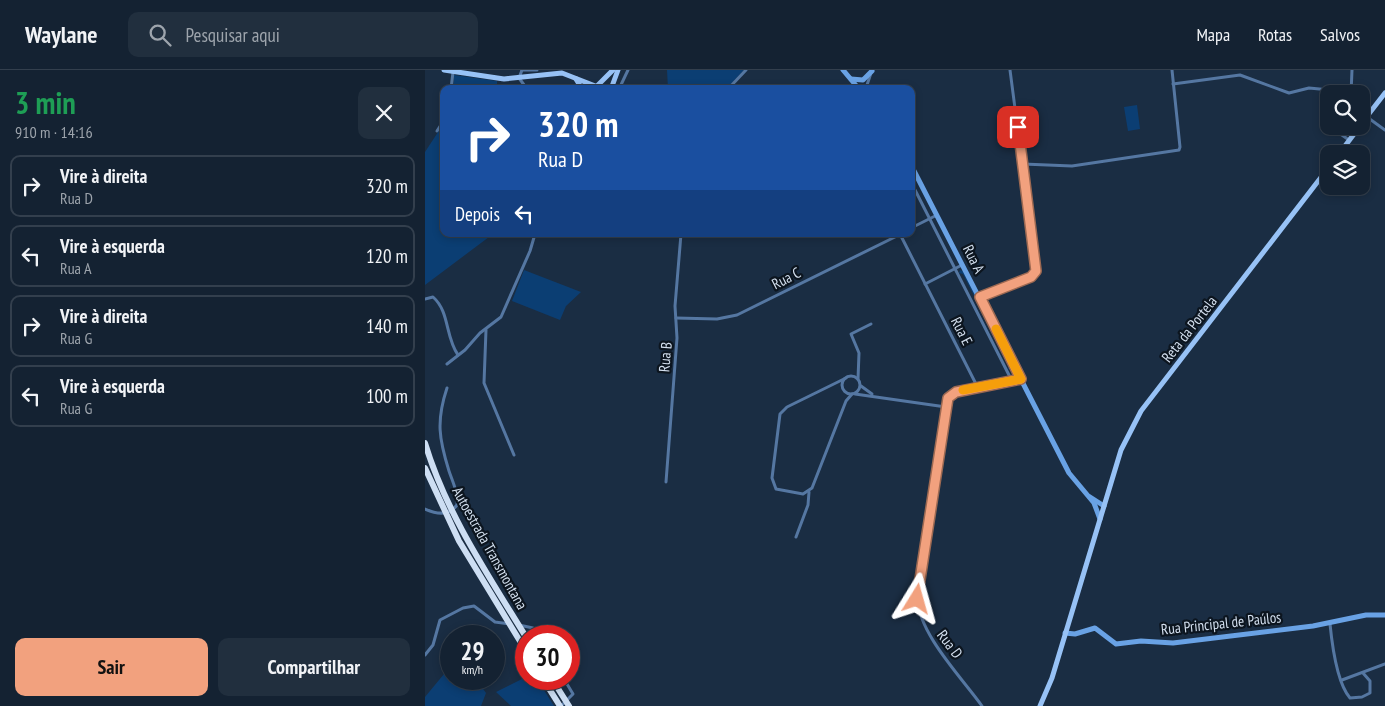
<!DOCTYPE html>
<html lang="pt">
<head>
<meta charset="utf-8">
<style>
	:root { --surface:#142232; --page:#212f3e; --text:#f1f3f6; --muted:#9da4ac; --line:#333f4d; --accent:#f2a17e }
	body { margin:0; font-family:"PT Sans Narrow",sans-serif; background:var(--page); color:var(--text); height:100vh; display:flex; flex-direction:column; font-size:19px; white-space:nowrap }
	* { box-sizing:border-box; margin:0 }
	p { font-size:16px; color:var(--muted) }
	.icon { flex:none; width:28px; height:28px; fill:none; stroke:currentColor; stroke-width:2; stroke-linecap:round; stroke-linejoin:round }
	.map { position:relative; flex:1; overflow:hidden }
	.details { display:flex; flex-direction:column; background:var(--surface); width:425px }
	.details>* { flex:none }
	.hud { position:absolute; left:15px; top:15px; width:475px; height:152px; border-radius:10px; box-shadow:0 2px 8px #0003,0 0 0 1px var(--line); background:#1a4fa0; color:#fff; overflow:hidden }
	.controls { position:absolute; left:895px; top:15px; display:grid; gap:10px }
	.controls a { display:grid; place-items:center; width:50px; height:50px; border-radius:10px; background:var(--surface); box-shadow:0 2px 8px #0003,0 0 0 1px var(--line); font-size:25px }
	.speed { position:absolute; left:15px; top:555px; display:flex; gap:10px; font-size:25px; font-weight:700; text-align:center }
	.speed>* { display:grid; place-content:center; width:65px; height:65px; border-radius:50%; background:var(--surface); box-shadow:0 2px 8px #0003,0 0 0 1px var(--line); line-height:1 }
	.speed small { font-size:12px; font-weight:400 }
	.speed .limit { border:8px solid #d22; background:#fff; color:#111 }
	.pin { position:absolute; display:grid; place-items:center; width:42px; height:42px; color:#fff; margin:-21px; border-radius:10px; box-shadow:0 2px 8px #0006 }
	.me { position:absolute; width:55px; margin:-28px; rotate:8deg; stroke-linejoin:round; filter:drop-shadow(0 0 4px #0008) }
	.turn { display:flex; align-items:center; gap:18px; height:105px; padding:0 15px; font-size:22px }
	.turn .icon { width:65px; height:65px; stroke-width:2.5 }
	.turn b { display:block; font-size:35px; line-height:42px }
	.then { display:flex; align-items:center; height:48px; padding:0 15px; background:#0003; gap:10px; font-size:19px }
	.round { display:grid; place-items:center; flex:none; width:52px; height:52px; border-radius:10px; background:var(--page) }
	.headline { display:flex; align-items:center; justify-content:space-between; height:85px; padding:0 15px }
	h1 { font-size:30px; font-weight:700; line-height:38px; color:#1e9e55 }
	.button { display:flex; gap:10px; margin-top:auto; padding:10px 15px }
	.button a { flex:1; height:58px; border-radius:10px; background:var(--accent); color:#111; font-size:20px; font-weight:700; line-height:58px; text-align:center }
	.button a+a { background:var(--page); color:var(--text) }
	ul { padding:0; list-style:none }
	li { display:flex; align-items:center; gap:15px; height:62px; margin:0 10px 8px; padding:0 5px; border:2px solid var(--line); border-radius:10px }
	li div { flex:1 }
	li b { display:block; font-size:19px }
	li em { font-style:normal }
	header { display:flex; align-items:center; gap:30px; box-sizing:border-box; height:70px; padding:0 25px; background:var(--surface); border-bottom:1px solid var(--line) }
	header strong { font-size:24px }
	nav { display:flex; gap:28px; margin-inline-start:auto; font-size:18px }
	.search { width:350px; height:45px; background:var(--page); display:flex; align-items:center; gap:12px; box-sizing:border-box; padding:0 18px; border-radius:10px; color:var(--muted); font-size:19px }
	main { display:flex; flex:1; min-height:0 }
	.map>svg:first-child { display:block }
	.green { fill:#0b3e73 }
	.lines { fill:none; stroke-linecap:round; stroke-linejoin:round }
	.street { stroke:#5577a2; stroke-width:3 }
	.secondary { stroke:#69a2e5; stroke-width:5 }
	.primary { stroke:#97c2f6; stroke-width:5 }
	.highway { stroke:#cddef3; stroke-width:6 }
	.route-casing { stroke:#9d6952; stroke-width:12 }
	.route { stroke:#f2a17e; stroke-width:9 }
	.slow { stroke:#f59e0b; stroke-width:9 }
	.labels { text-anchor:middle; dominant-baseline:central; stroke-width:4.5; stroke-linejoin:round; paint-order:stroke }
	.street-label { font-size:15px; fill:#d3dfee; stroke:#0c151f }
</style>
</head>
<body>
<header>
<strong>Waylane</strong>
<div class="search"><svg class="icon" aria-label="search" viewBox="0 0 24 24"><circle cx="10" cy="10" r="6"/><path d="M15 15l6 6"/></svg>Pesquisar aqui</div>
<nav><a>Mapa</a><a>Rotas</a><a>Salvos</a></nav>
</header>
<main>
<section class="details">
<div class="headline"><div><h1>3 min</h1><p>910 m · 14:16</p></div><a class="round"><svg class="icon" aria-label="close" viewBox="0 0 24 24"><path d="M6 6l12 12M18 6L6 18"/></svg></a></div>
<ul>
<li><svg class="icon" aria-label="right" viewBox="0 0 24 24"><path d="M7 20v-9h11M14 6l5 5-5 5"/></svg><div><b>Vire à direita</b><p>Rua D</p></div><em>320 m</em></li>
<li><svg class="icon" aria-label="left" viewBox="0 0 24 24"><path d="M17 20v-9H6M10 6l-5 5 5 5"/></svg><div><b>Vire à esquerda</b><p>Rua A</p></div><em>120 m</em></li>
<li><svg class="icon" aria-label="right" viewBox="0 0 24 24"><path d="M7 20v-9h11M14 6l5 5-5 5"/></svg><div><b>Vire à direita</b><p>Rua G</p></div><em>140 m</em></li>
<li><svg class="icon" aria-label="left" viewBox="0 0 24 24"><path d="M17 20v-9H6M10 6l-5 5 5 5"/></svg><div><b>Vire à esquerda</b><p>Rua G</p></div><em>100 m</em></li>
</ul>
<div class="button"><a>Sair</a><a>Compartilhar</a></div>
</section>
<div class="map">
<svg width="960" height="636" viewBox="0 0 960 636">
	<rect width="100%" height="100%" fill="#1a2d43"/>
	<!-- green -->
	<g class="green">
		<path d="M242,0H319L301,19H243Z"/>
		<path d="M29,5L72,11V14L56,19H28Z"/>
		<path d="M712,35L715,59L703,61L699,37Z"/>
		<path d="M19,53V164H68L0,215V82Z"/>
		<path d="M99,200L156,222L141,236L135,250L87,231Z"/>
		<path d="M535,200L538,201L587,297L586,300L583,299L584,295L538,204L534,203Z"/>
		<path d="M19,604H26V609H51L61,623L56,636H0V627Z"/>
		<path d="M101,607L112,609L129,636H86L71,622Z"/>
	</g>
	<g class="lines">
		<!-- street -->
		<g class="street">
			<path d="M97,0L94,8L102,19"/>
			<path d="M97,0H112"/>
			<path d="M748,14L815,5L864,23L884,18L926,22"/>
			<path d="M441,18L446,3"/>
			<path d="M26,19L28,2"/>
			<path d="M194,19L203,0"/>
			<path d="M303,19L321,0"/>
			<path d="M926,24L927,0"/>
			<path d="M942,47L960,60"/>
			<path d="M913,56L914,63L924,70"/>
			<path d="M12,61L19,50"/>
			<path d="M598,94L647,96L754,80L755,77L747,0"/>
			<path d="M486,112L587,311"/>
			<path d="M486,158L512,145"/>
			<path d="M475,164L553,318"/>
			<path d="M500,214L537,195"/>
			<path d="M555,227L606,207L611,199L585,0"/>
			<path d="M0,229L8,227C25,242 20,267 33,285"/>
			<path d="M251,248L292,249L312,245L476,164"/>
			<path d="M61,260L59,313L89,385"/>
			<path d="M22,294L40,280L55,263L76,247L105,181L110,164"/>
			<circle cx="426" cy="315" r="9"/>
			<path d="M421,308L362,337L355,344L347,408L351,419L378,424L387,418L421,331L427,324"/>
			<path d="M433,309L434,283L426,264L446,254"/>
			<path d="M436,316L447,324"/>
			<path d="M430,324L521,337"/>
			<path d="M241,412L252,268L250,236L256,164"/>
			<path d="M0,439C11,444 24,446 32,435C33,422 28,413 24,401C14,369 11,351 22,318"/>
			<path d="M371,467L383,435L384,422"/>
			<path d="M905,554C907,574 912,613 925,628L937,627L945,623V611L938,603"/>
			<path d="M94,555L108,558L116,566"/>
			<path d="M0,585L8,575L15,550L38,538L49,536L70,552L85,554"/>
			<path d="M917,610L960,594"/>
			<path d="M136,636L148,624L139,609"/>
			<path d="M557,636C537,608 493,563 493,529L523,328L531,322L596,309"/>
		</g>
		<!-- secondary -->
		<g class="secondary">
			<path d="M418,0L434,19"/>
			<path d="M426,9L438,10L447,1"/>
			<path d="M439,19H447"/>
			<path d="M486,95L644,403L669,433L675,449"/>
			<path d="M665,427L679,436"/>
			<path d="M640,563L650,564L670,558L691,574L716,571L748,573L888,556L941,545H960"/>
		</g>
		<!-- primary -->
		<g class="primary">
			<path d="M19,0L79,9L137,3L178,19"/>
			<path d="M151,9L157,19"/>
			<path d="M171,17L188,0"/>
			<path d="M186,19L193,0"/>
			<path d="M936,54L960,23"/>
			<path d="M914,84L935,56"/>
			<path d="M615,636L627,608L696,380L716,341L904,97"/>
		</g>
		<!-- highway -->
		<g class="highway">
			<path d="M0,373C21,443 63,505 101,567"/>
			<path d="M0,398L34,471L101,581"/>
			<path d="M118,609L135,636"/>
			<path d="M127,609L144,636"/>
		</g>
	</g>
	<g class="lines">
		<!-- route casing -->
		<g class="route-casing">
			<path id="route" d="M492,529L523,328L531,322L596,309L555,227L606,207L611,201L593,57"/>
		</g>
		<!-- route -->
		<use href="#route" class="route"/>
		<!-- slow -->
		<path class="slow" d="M538,320L596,309L571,259"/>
	</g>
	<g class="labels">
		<!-- street labels -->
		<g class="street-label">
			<text transform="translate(549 189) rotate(63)">Rua A</text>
			<text transform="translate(361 208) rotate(-27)">Rua C</text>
			<text transform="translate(764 259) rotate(-52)">Reta da Portela</text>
			<text transform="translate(537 261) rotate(63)">Rua E</text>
			<text transform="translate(240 287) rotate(-85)">Rua B</text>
			<text transform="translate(65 478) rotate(61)">Autoestrada Transmontana</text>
			<text transform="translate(796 553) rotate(-6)">Rua Principal de Paúlos</text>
			<text transform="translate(525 574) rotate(53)">Rua D</text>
		</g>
	</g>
</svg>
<div class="controls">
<a><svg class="icon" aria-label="search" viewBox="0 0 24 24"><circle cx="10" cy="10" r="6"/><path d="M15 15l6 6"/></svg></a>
<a><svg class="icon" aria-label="layers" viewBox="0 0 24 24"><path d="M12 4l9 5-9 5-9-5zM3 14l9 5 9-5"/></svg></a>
</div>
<div class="speed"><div>29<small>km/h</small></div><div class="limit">30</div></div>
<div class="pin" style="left:593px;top:57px;background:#d93025"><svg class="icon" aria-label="arrive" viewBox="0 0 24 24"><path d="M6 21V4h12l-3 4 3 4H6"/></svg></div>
<svg class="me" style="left:492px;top:529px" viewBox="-20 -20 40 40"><path d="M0-17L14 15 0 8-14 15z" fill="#f2a17e" stroke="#fff" stroke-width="4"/></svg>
<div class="hud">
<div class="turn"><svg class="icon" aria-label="right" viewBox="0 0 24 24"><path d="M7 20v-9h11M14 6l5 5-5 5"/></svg><div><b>320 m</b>Rua D</div></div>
<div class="then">Depois<svg class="icon" aria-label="left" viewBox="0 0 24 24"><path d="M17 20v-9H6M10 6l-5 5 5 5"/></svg></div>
</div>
</div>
</main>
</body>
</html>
